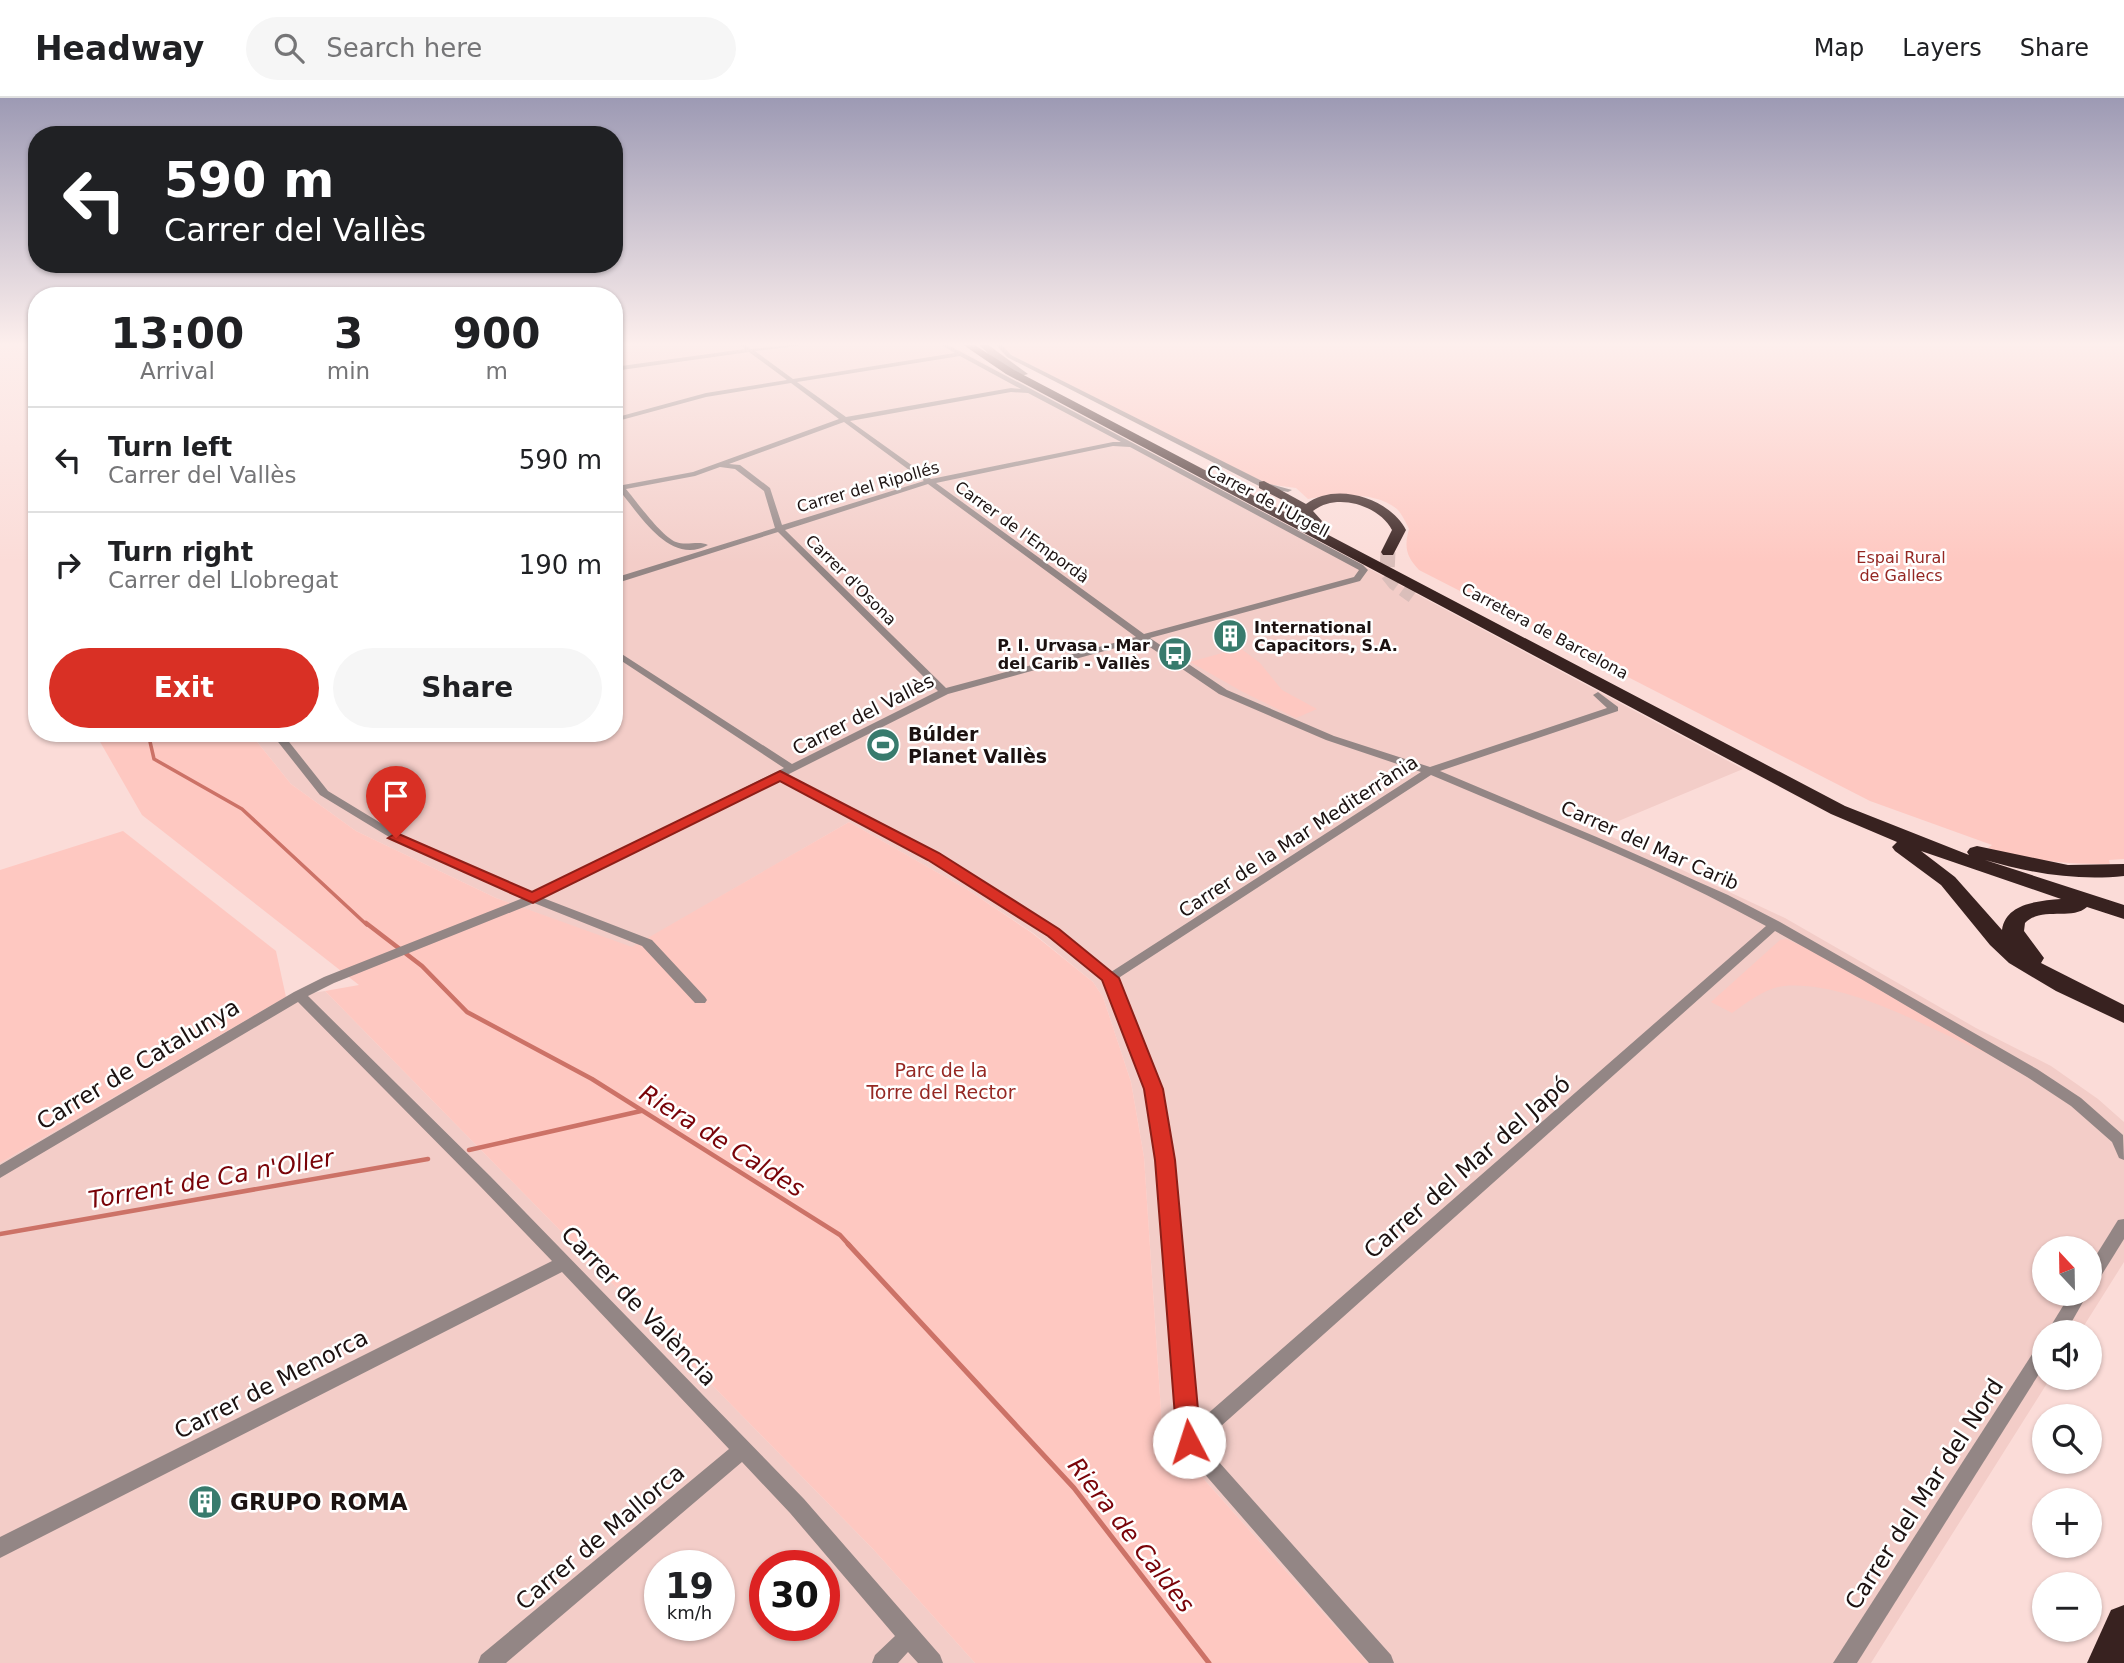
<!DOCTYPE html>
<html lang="en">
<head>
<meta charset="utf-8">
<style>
	:root { --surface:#fff; --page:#f6f6f6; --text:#202124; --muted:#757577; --line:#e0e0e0; --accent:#d93025 }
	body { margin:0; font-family:"DejaVu Sans",sans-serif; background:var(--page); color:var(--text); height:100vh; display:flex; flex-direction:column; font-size:26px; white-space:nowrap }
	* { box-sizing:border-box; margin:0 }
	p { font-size:23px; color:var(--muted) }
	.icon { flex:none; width:38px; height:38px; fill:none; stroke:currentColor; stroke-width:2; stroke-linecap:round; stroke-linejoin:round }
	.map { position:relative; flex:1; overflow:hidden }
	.drawer { position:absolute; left:28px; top:189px; width:595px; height:455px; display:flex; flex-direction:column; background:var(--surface); border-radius:28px; box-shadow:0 2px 5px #0004 }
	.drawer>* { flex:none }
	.hud { position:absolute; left:28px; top:28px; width:595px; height:147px; border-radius:28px; box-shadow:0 2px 5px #0004; background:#202124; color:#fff; overflow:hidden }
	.needle { width:46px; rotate:338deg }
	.controls { position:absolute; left:2032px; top:1138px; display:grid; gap:14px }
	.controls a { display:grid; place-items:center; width:70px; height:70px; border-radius:50%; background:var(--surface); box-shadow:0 2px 5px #0004; font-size:35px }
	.speed { position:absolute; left:644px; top:1452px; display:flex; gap:14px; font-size:35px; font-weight:700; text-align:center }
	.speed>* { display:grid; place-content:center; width:91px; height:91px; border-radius:50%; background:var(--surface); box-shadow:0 2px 5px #0004; line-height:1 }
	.speed small { font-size:18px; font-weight:400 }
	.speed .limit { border:10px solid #d22; background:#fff; color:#111 }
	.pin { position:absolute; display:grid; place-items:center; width:60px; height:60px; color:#fff; margin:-72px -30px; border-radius:50% 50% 50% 0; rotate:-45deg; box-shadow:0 0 7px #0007 }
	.pin .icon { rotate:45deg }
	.me { position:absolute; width:77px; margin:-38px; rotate:355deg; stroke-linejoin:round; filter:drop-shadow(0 0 5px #0008) }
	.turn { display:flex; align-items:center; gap:24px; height:147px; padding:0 21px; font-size:32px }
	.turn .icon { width:91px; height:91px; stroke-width:2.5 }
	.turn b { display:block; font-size:49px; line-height:60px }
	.eta { display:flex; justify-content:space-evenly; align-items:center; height:119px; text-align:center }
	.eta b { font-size:42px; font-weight:700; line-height:49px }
	.primary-button { display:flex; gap:14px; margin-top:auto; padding:14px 21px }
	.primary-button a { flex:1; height:80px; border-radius:42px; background:var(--accent); color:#fff; font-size:28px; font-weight:700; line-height:80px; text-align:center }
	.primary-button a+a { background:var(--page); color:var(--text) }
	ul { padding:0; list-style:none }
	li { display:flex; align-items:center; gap:21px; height:105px; padding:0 21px; border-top:2px solid var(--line) }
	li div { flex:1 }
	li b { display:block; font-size:26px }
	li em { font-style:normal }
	header { display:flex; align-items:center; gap:42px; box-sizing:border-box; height:98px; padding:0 35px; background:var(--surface); border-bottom:2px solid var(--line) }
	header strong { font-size:33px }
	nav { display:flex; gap:38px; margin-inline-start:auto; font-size:24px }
	.search { width:490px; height:63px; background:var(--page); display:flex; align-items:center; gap:18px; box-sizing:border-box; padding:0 24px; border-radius:38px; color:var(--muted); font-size:26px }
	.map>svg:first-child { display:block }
	.built { fill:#f3cdc8; fill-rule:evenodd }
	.green { fill:#fec8c1 }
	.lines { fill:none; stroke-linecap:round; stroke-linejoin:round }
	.stream-far2 { stroke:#cc7267; stroke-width:3.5 }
	.stream-far1 { stroke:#cc7267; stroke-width:4.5 }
	.stream { stroke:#cc7267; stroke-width:5 }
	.highway-tunnel { stroke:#dabeba; stroke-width:15; stroke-dasharray:15 7; stroke-linecap:butt }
	.street { fill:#938685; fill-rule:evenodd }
	.secondary { fill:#6c5a58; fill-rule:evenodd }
	.highway { fill:#382220; fill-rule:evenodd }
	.route { fill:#d93025; stroke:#8d1f18; stroke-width:2 }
	.labels { text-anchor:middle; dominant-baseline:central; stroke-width:5; stroke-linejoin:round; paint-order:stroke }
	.far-street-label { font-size:16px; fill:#1c1211; stroke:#fff }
	.far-park-label { font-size:16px; fill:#952823; stroke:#fff }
	.far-poi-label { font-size:16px; font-weight:bold; fill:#1c1211; stroke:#fff; text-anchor:start }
	.street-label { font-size:19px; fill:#1c1211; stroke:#fff }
	.poi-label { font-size:19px; font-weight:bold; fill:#1c1211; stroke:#fff; text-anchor:start }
	.park-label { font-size:19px; fill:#952823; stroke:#fff }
	.near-street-label { font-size:23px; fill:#1c1211; stroke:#fff }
	.near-poi-label { font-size:23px; font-weight:bold; fill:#1c1211; stroke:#fff; text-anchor:start }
	.near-water-label { font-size:24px; font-style:italic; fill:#790308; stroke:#fff }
</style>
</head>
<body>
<header>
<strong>Headway</strong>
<div class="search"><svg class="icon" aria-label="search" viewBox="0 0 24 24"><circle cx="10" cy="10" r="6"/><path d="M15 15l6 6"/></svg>Search here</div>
<nav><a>Map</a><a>Layers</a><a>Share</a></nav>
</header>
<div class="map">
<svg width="2124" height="1565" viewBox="0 0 2124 1565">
	<rect width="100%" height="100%" fill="#fbdcd8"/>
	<!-- built -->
	<g class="built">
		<path d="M614,246H949L1743,671L1597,732L1785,820L1976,930L2051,968L2098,1001L2124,1024V1164L2080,1234H2044V1279H2051L1871,1565H1368L1177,1351L1162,1328L1144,1059L1131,984L1103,899L1093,884L1033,835L968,792L849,724L632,850L496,800L356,733L291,686L250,635H614ZM2044,1150H2090V1195H2044Z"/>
		<path d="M325,893L873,1451L975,1565H0V1065L286,899ZM660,1468H719V1528H660ZM765,1468H824V1528H765Z"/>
	</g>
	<!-- green -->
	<g class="green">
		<path d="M1000,246H2124V761L2109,762L2110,766C2066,766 2031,763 1988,750L1992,747L1870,703L1419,472C1406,458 1404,449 1409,431C1406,425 1402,416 1397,411C1376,393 1334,396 1308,401L1296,390L1267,386L1053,279L1012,257Z"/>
		<path d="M1240,550L1260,565L1282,592L1317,611L1296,620L1243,594L1190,564Z"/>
		<path d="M95,635H250L291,686L356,733L496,800L632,849L849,724L968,792L1032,835L1093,884L1103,899L1131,984L1144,1059L1162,1328L1177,1351L1368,1565H975L873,1451L325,893L359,887L142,717Z"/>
		<path d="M123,733L276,853L286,899L0,1065V772Z"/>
		<path d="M1786,841L1816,854L1990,957C1932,932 1847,882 1784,888C1765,890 1747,905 1732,915L1711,904L1780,842Z"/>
	</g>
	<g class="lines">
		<!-- stream-far2 -->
		<path class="stream-far2" d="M148,635L154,661L242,711L367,827"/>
		<!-- stream-far1 -->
		<g class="stream-far1">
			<path d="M366,825L422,868L467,914L592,981L840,1137L850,1148"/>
			<path d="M469,1052L641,1013"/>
			<path d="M0,1136L428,1061"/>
		</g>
		<!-- stream -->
		<path class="stream" d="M848,1146L1074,1390L1209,1565"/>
		<!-- highway-tunnel -->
		<path class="highway-tunnel" d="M1388,454L1387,475L1395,485L1413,498"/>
		<!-- street -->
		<g class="street">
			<path d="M738,246H744L751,251L800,246L797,248L755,253L793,281L955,255L939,246H946L1363,467L1368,472L1360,483L1150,540L1227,592L1334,638L1430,669L1607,610L1593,597L1598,594L1618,609V613L1440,673L1599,740L1728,797L1780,824L2037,971L2081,1000L2123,1037L2124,1062L2119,1060L2112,1044L2071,1008L2027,979L1861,881L1775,833L1202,1345L1391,1557L1394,1565H1369L1182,1350L1179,1344L1157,1063L1147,991L1104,882L1049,837L929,761L778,681L543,800L652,842L705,899L707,902L705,905H695L642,848L534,805L334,885L308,898L490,1078L804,1401L940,1557L943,1565H918L908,1554L898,1565H872L875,1557L895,1538L790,1415L742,1364L506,1565H478L481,1557L729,1351L562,1174L0,1460V1439L552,1163L478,1086L298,904L0,1080V1067L294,894L324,879L523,800L399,745L320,697L271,635H282L328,693L407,741L533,795L784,670L614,558V551L792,666L938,593L778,434L614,486V480L775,430L764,393L735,371L720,369L695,378L626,391C637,404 661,438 676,444C687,448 699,442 708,447C670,468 640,417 619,392L614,393L616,388L614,383H620L623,387L693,374L839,321L791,285L706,299L614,324V320L706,295L787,282L749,254L614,273V269L745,251ZM960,258L1021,291L1011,290L846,319L797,284ZM1011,294L1028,295L1121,344H1113L931,381L850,323ZM844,324L924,383L782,427L770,390L740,367L729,366ZM1113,348L1130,349L1359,472L1354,479L1144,536L936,385ZM928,386L1136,539L946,590L785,432ZM1141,543L1219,596L1326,642L1421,674L1111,874L1059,831L937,755L787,677L948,596ZM1431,677C1544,725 1659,769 1766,828L1197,1325L1173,1063L1161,991L1117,881Z"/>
			<path d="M995,246H1001L1011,257L1266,385L1292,392L1288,394L1261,389L1007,259Z"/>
			<path d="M2124,1121V1141L2096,1186L2090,1188V1167L2118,1122Z"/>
			<path d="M2071,1195H2088L2066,1234H2047Z"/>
			<path d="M2044,1244V1268L1857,1565H1833L2038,1247Z"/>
		</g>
		<!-- secondary -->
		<path class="secondary" d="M978,246H987L1028,276L1021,278L996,263Z"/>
		<!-- highway -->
		<g class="highway">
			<path d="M962,246H973L1014,272L1845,708L1969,757L1967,754L1970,750L1977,748L2068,767L2124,766V778C2076,783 2031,775 1985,762L2124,807V821L2087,809C2071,823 2042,808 2025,825L2024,833L2044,860L2041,865L2124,907V925L2056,893L2009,865L1990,847L1941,787L1895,753L1892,749L1897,744L1831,716L1006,276ZM1921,753L2061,801C2038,803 2006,805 2002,832L1955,779Z"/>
			<path d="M1264,383L1306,406C1337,383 1390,401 1406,432L1393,457H1383L1381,454L1392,432C1379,407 1336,394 1313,413L1322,423L1320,426H1310L1292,407L1259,390V384Z"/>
			<path d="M2124,1507V1565H2087L2111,1512Z"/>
		</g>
	</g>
	<!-- sky -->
	<linearGradient id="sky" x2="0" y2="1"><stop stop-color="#9d9ab4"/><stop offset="0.53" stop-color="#fdefed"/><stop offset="1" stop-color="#fdefed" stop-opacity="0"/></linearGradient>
	<rect width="2124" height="465" fill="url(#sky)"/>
	<!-- route -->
	<path class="route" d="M780,673L939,755L1059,831L1119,880L1163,991L1175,1062L1201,1344L1198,1352L1189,1356L1180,1352L1177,1344L1155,1062L1144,991L1102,882L1048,838L928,762L780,683L533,805L388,740L396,735L401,737L532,794Z"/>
	<!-- icons -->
	<defs>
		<g id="building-disc" transform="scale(1.75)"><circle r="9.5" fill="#387b6d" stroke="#fff"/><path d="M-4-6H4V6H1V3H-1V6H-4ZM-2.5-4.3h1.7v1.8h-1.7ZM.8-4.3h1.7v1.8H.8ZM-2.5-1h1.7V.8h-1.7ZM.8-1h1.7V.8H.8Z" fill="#fff"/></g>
		<g id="bus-disc" transform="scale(1.75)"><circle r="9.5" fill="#387b6d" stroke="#fff"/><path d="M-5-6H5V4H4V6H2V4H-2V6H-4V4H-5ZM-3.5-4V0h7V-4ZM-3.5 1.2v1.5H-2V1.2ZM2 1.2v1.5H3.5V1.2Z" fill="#fff"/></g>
		<g id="stadium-disc" transform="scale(1.75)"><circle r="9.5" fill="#387b6d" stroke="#fff"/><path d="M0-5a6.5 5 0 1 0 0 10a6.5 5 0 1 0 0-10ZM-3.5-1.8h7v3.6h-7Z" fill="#fff"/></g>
	</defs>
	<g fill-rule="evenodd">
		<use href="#building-disc" x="1230" y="538"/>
		<use href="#bus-disc" x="1175" y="556"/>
		<use href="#stadium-disc" x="883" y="647"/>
		<use href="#building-disc" x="205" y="1404"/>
	</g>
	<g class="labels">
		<!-- far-street labels -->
		<g class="far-street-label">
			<text transform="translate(868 389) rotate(-16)">Carrer del Ripollés</text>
			<text transform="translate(1268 403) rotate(28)">Carrer de l'Urgell</text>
			<text transform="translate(1022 434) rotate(36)">Carrer de l'Empordà</text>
			<text transform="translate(851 482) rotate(45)">Carrer d'Osona</text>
			<text transform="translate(1545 533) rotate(28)">Carretera de Barcelona</text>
		</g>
		<!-- far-park labels -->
		<g class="far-park-label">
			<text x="1901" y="459">Espai Rural<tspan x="1901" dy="18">de Gallecs</tspan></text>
		</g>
		<!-- far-poi labels -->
		<g class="far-poi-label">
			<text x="1254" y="529">International<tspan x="1254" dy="18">Capacitors, S.A.</tspan></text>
			<text x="1150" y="547" text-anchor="end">P. I. Urvasa - Mar<tspan x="1150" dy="18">del Carib - Vallès</tspan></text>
		</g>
		<!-- street labels -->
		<g class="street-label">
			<text transform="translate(863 616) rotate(-27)">Carrer del Vallès</text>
			<text transform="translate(1298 738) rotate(-33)">Carrer de la Mar Mediterrània</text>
			<text transform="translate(1650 747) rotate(24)">Carrer del Mar Carib</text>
		</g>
		<!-- poi labels -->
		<g class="poi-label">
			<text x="908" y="636">Búlder<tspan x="908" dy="22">Planet Vallès</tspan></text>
		</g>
		<!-- park labels -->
		<g class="park-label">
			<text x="941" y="972">Parc de la<tspan x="941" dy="22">Torre del Rector</tspan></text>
		</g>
		<!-- near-street labels -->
		<g class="near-street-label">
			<text transform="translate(138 966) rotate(-31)">Carrer de Catalunya</text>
			<text transform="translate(1467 1069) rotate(-41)">Carrer del Mar del Japó</text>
			<text transform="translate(639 1208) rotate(46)">Carrer de València</text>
			<text transform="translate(271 1286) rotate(-27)">Carrer de Menorca</text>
			<text transform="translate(1924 1396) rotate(-57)">Carrer del Mar del Nord</text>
			<text transform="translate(600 1439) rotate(-40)">Carrer de Mallorca</text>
		</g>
		<!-- near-poi labels -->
		<g class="near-poi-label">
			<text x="230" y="1404">GRUPO ROMA</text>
		</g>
		<!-- near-water labels -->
		<g class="near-water-label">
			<text transform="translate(722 1043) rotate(32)">Riera de Caldes</text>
			<text transform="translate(211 1081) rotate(-10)">Torrent de Ca n'Oller</text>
			<text transform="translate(1131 1437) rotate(52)">Riera de Caldes</text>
		</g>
	</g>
</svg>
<div class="controls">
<a><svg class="needle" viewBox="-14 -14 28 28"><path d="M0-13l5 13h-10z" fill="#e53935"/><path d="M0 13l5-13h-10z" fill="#757577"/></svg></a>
<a><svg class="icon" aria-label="sound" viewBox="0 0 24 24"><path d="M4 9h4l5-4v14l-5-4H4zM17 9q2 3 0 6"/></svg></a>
<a><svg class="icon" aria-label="search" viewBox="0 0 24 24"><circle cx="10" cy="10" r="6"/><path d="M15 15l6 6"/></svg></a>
<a>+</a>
<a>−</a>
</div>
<div class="speed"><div>19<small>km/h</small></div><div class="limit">30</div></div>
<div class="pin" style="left:396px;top:740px;background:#d93025"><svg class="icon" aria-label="arrive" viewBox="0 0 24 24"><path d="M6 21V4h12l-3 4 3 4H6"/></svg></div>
<svg class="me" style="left:1189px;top:1344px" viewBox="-20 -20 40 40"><circle r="19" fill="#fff"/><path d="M0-13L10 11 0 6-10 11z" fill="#d93025"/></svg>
<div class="hud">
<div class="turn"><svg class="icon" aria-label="left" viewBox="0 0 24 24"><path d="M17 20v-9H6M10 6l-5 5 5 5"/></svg><div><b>590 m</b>Carrer del Vallès</div></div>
</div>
<section class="drawer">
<div class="eta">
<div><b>13:00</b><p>Arrival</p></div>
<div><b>3</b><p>min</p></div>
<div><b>900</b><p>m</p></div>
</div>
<ul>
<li><svg class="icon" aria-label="left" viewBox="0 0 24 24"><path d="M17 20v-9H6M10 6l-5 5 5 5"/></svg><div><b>Turn left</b><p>Carrer del Vallès</p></div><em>590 m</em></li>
<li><svg class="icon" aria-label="right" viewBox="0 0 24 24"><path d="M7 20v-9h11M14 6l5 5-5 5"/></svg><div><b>Turn right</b><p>Carrer del Llobregat</p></div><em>190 m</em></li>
</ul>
<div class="primary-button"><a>Exit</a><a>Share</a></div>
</section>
</div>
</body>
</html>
